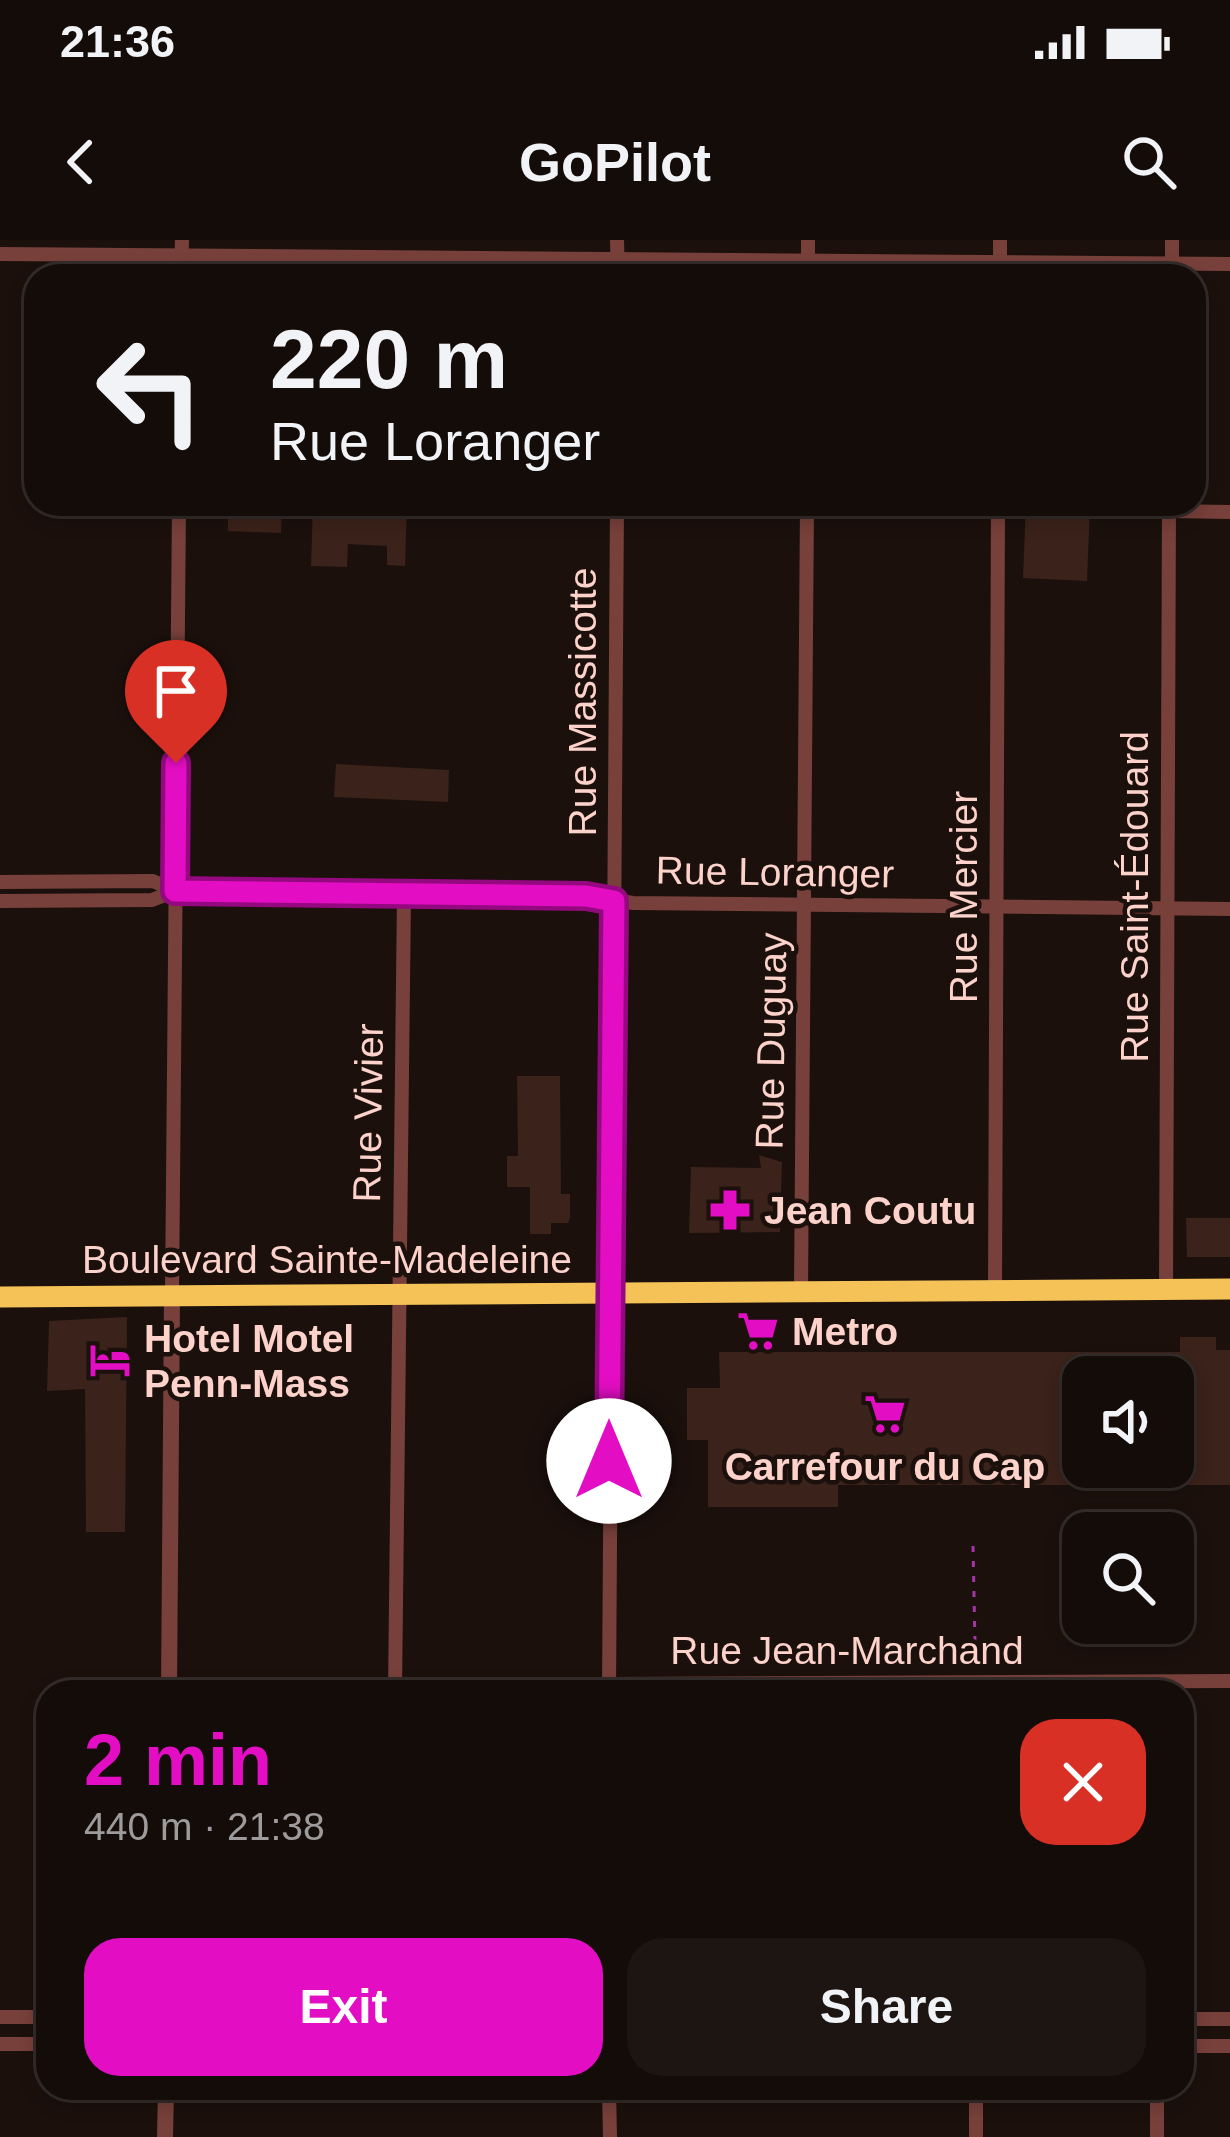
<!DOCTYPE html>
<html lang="en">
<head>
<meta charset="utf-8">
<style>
	:root { --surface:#140c09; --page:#1d1512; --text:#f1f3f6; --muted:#9d9b9c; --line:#332c2a; --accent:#e30ec3 }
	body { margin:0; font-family:Helvetica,sans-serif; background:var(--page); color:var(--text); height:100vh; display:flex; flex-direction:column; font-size:45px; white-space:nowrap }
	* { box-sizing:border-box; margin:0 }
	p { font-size:39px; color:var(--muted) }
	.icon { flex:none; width:66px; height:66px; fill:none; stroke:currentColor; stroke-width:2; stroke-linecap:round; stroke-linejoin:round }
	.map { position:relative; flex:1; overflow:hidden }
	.panel { position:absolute; left:36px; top:1440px; width:1158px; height:420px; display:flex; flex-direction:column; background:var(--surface); border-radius:36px; box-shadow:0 6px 18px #0003,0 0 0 3px var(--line) }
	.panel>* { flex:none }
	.guide { position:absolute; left:24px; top:24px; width:1182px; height:252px; border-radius:36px; box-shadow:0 6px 18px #0003,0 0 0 3px var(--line); background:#140c09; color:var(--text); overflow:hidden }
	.fabs { position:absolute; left:1062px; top:1116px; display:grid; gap:24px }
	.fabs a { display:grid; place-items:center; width:132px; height:132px; border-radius:24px; background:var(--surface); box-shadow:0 6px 18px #0003,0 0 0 3px var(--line); font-size:60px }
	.pin { position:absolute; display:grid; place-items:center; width:102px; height:102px; color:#fff; margin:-123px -51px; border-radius:50% 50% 50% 0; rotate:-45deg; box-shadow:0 0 12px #0007 }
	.pin .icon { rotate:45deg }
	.me { position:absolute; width:132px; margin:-66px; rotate:0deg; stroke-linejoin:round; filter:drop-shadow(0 0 9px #0008) }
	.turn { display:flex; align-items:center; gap:42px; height:252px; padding:0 48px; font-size:54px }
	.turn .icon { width:156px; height:156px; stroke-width:2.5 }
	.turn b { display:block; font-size:84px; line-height:102px }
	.round { display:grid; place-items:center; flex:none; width:126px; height:126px; border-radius:36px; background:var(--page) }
	.overview { display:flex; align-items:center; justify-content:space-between; height:204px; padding:0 48px }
	h1 { font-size:72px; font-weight:700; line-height:90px; color:var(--accent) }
	.action { display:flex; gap:24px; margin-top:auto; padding:24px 48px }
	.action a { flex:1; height:138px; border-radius:36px; background:var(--accent); color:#fff; font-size:48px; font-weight:700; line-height:138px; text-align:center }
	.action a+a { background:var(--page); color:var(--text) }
	.status { display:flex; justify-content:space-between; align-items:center; height:84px; padding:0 60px; background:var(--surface); direction:ltr }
	.status svg { height:33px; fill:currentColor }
	header { display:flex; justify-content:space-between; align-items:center; height:156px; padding:0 48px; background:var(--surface); font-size:54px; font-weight:700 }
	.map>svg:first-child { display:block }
	.building { fill:#3b221a; fill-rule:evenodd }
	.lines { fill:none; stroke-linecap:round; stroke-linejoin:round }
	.path { stroke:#a534a6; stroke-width:3; stroke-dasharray:6 9; stroke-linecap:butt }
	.minor { stroke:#78403a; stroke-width:14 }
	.tertiary { stroke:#78403a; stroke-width:16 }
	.primary { stroke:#f5c258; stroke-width:21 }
	.route-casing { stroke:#94097f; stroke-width:30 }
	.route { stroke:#e30ec3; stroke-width:21 }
	.labels { text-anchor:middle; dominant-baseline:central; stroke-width:9; stroke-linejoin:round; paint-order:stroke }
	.street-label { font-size:39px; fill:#fcd2ca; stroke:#1b100c }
	.poi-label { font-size:39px; font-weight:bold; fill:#fcd2ca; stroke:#1b100c; text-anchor:start }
</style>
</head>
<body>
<div class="status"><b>21:36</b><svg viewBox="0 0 49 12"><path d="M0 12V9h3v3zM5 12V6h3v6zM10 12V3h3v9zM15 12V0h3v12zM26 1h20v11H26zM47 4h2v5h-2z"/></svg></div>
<header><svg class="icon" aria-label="back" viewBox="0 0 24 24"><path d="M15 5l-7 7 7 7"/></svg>GoPilot<svg class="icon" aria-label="search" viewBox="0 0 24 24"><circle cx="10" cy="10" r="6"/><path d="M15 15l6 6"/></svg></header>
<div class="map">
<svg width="1230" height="1897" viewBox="0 0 1230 1897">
	<rect width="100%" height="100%" fill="#1b100c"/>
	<!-- building -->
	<g class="building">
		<path d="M228,264H282L281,293L228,291Z"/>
		<path d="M313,264H407L405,326L387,325V306L348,304L347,327L311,326Z"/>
		<path d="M1026,264H1090L1087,341L1023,338Z"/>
		<path d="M336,524L449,530L448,562L334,557Z"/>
		<path d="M517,836H560L561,954H570V978L568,983H551V994H530V947H507V916H518Z"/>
		<path d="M759,915L782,922L780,992L689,993L691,927L761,928Z"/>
		<path d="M1186,978H1230V1017H1187Z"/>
		<path d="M127,1077L125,1292H86L85,1149L47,1151L49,1081Z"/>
		<path d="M1180,1097H1216V1110H1230V1245H838V1267H708V1200H687V1148H720L719,1112H1180ZM1083,1137H1173V1227H1083Z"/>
	</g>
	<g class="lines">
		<!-- path -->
		<path class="path" d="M973,1306L975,1404"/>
		<!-- minor -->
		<g class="minor">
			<path d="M617,0L618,36"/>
			<path d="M808,0V36"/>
			<path d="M1172,0V36"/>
			<path d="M0,14L1230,24"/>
			<path d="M181,36L182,0"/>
			<path d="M1000,36V0"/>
			<path d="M1168,271L1230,272"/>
			<path d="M0,642L153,641L175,651L586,656L633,663L1230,669"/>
			<path d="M0,661L152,660L175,651"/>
			<path d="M1166,1050L1169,264"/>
			<path d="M801,1051L807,264"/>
			<path d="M995,1051L998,264"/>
			<path d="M172,1056L179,264"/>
			<path d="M609,1444L1230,1441"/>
			<path d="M395,1452L404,654"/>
			<path d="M609,1452L617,264"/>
			<path d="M0,1777H48"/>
			<path d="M1182,1779H1230"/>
			<path d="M0,1804H48"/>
			<path d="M1182,1806H1230"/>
			<path d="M609,1848L610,1897"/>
			<path d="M976,1897V1848"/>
			<path d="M1157,1897V1848"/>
		</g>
		<!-- tertiary -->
		<g class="tertiary">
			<path d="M169,1452L172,1056"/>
			<path d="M165,1897L166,1848"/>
		</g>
		<!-- primary -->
		<path class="primary" d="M0,1057L1230,1049"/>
	</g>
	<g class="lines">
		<!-- route casing -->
		<g class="route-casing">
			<path id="route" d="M176,523L175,651L586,656L614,661L609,1221"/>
		</g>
		<!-- route -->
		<use href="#route" class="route"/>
	</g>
	<!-- icons -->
	<defs>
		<g id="pharmacy-bare" transform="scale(3.24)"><path d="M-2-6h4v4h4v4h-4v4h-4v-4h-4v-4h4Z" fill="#e30ec3" stroke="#1b100c" stroke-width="2.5" paint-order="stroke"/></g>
		<g id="supermarket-bare" transform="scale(3.24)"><path d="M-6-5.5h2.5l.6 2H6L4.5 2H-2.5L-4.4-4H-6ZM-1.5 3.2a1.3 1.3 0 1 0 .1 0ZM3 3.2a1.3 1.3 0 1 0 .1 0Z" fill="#e30ec3" stroke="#1b100c" stroke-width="2.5" paint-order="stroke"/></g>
		<g id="hotel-bare" transform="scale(3.24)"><path d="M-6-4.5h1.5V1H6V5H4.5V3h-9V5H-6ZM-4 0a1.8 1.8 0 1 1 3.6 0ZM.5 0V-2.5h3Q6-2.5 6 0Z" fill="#e30ec3" stroke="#1b100c" stroke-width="2.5" paint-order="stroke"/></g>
	</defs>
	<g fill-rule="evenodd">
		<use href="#pharmacy-bare" x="730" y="970"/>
		<use href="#supermarket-bare" x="758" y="1091"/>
		<use href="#hotel-bare" x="110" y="1120"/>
		<use href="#supermarket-bare" x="885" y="1174"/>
	</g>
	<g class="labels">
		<!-- street labels -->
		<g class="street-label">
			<text transform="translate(582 462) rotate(-90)">Rue Massicotte</text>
			<text transform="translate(775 632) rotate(1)">Rue Loranger</text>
			<text transform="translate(963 657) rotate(-90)">Rue Mercier</text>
			<text transform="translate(1134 657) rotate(-90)">Rue Saint-Édouard</text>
			<text transform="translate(771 801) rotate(-89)">Rue Duguay</text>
			<text transform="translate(368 873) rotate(-89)">Rue Vivier</text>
			<text x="327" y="1019">Boulevard Sainte-Madeleine</text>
			<text x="847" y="1410">Rue Jean-Marchand</text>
		</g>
		<!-- poi labels -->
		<g class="poi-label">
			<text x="764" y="970">Jean Coutu</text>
			<text x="792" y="1091">Metro</text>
			<text x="144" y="1098">Hotel Motel<tspan x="144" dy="45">Penn-Mass</tspan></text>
			<text x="885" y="1226" text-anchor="middle">Carrefour du Cap</text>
		</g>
	</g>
</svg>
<div class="fabs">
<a><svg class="icon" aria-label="sound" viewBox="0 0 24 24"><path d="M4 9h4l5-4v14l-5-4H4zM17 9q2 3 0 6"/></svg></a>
<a><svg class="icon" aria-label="search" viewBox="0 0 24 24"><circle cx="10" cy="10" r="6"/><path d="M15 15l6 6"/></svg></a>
</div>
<div class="pin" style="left:176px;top:523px;background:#d93025"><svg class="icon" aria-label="arrive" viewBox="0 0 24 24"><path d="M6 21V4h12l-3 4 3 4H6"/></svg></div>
<svg class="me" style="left:609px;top:1221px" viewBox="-20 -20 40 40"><circle r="19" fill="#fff"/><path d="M0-13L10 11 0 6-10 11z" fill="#e30ec3"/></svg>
<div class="guide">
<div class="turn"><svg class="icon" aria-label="left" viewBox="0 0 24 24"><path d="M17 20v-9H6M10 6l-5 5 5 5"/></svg><div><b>220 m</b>Rue Loranger</div></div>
</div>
<section class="panel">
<div class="overview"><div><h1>2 min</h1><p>440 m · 21:38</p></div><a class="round" style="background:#d93025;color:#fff"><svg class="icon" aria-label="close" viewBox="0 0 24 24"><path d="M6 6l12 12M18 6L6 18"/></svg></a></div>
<div class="action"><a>Exit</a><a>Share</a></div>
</section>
</div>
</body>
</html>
